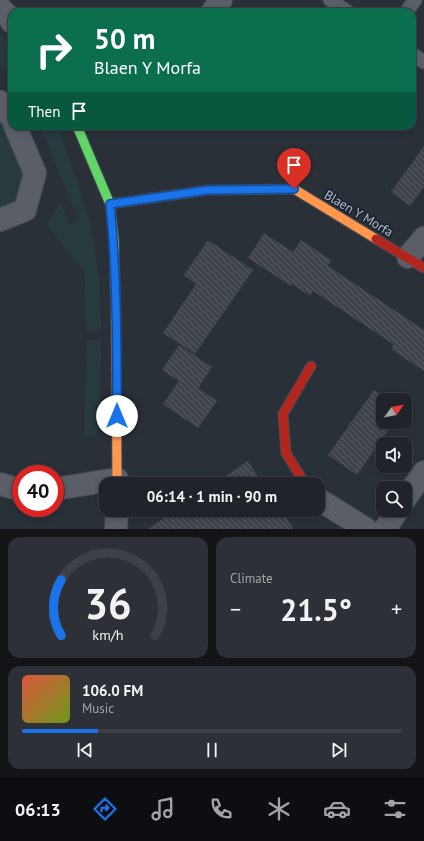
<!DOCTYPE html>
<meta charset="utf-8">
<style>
:root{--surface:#20242a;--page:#2d3036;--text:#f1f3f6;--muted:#a2a4a8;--line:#3d4147;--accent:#1a73e8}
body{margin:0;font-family:"PT Sans",sans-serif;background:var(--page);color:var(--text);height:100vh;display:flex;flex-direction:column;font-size:15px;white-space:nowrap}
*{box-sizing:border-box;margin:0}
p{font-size:13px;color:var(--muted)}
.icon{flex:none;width:22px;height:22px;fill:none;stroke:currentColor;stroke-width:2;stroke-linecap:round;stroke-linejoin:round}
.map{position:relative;height:529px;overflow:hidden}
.sheet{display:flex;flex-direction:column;gap:8px;padding:8px;background:#121417;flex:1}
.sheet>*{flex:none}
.guide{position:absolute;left:8px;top:8px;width:408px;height:122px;border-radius:12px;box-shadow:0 2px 6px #0003,0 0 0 1px var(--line);background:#0b6e4f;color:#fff;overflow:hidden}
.needle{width:26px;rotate:57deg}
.tools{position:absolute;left:376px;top:393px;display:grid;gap:8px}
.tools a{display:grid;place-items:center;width:36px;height:36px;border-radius:8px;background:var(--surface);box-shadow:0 2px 6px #0003,0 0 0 1px var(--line);font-size:20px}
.speed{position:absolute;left:12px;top:465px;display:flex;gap:8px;font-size:20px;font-weight:700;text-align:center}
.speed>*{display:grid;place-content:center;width:52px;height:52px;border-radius:50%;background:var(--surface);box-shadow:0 2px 6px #0003,0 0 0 1px var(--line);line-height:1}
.speed .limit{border:6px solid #d22;background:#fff;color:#111}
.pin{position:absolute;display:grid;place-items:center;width:34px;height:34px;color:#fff;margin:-41px -17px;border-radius:50% 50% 50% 0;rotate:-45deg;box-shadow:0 0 4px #0007}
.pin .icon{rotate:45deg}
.me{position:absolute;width:44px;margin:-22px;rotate:0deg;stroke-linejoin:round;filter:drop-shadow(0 0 3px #0008)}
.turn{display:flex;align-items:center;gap:14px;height:84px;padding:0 20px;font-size:18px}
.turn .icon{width:52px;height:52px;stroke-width:2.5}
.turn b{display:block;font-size:28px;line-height:34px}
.then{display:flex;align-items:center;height:38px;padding:0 20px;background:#0003;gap:8px;font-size:15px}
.big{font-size:30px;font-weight:700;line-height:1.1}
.sheet .tile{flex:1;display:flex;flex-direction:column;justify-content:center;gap:6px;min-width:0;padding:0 14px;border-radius:12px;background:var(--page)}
.sheet .dial{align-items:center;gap:0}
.dial svg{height:104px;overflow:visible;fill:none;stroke:var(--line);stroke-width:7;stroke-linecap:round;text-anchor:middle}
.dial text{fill:var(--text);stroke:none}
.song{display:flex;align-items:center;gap:12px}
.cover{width:48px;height:48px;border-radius:6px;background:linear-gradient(135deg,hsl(10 70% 55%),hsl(80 70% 35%))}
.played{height:4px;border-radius:2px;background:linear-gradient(90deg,var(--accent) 20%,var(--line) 20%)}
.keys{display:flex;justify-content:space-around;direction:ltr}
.heat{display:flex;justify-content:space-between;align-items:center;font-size:22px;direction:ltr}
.sheet .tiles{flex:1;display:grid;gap:8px;grid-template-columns:1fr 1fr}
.tile:last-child{grid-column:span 2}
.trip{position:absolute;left:99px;top:477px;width:226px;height:40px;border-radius:12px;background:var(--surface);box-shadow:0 2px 6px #0003,0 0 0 1px var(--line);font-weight:700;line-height:40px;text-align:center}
.tab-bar{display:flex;height:64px;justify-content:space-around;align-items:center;background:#0d0e11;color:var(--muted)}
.tab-bar .icon{width:28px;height:28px}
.tab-bar .on{color:var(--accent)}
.tab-bar b{font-size:18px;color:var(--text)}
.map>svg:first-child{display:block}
.grass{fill:#273a3e}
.building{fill:url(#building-back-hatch)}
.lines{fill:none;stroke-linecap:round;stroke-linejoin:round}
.lane-casing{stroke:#484c55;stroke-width:15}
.street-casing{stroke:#484c55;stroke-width:24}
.fast-casing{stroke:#484c55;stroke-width:11}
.slow-casing{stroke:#484c55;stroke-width:11}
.jam-casing{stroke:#484c55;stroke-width:11}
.lane{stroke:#5a5e66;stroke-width:13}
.street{stroke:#5a5e66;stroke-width:22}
.fast{stroke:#63d668;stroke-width:9}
.slow{stroke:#ff974d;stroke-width:9}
.jam{stroke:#b3261e;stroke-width:9}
.route-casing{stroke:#114b97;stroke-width:10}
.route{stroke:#1a73e8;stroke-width:7}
.labels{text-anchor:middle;stroke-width:4;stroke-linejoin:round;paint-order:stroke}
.street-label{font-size:13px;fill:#b4bcc9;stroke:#1d2633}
</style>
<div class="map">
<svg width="424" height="529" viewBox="0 0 424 529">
<defs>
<pattern id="building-back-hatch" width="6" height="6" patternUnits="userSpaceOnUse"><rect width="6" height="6" fill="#3f444c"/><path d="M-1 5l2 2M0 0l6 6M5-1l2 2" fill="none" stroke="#585d64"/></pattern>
</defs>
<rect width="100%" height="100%" fill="#2a3038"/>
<g class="grass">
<path d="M0,33L12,48V76L0,64Z"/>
<path d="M0,118L5,125L26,180L16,204L0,211Z"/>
<path d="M40,126H57L61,134L78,184L92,229L99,279L101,331H86L84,270L69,253L47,224L54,214L60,201L70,224L78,219Z"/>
<path d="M101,339L99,424L96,436L84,438L87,340Z"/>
</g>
<g class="building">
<path d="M424,146V187L410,206L391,192Z"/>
<path d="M264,233L293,252L301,240L331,260L328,266L424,330V371L392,350L393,344L313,291L310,296L292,284L291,286L248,258Z"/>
<path d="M208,240L253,270L195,354L163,333L196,284L184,275Z"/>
<path d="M179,345L212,367L198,388L217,401L198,428L163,404L179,381L162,370Z"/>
<path d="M374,390L388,400H383V422H394L357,475L328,455Z"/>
<path d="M248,461L263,484H214Z"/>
<path d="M176,510H281L294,529H148Z"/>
</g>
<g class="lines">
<defs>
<g id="lane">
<path d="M330,0L348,12"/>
<path d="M406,12L415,0"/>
<path d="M412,54L424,62"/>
</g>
<g id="street">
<path d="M0,8L9,17L12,22"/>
<path d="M212,12L221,0"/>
<path d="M0,102L12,118"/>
<path d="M0,220L25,210L35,173L15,126"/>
<path d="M408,257L424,238"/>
<path d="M0,484L21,490"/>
<path d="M55,489L117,479"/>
<path d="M318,499L366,529"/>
<path d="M405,499L424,472"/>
<path d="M116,529L117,510"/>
<path d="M385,529L398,510"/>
</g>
<path id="fast" d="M77,126L110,204L114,240L116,322"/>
<g id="slow">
<path d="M110,204L208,190L294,189L376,239"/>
<path d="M116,322L117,484"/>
</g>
<g id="jam">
<path d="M376,239L424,268"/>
<path d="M305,484L286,453L283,414L311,366"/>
</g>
</defs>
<use href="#lane" class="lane-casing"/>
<use href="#street" class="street-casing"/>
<use href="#fast" class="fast-casing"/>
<use href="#slow" class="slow-casing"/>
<use href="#jam" class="jam-casing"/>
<use href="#lane" class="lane"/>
<use href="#street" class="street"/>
<use href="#fast" class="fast"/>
<use href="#slow" class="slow"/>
<use href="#jam" class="jam"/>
</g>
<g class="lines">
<defs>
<path id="route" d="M117,416C117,346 117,275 110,204L208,190L294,189"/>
</defs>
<use href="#route" class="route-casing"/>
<use href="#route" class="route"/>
</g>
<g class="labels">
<g class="street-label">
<text transform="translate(359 213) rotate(31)" y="5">Blaen Y Morfa</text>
</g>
</g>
</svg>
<div class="tools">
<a><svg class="needle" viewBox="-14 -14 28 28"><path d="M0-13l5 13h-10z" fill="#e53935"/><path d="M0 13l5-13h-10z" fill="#a2a4a8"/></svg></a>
<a><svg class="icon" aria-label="sound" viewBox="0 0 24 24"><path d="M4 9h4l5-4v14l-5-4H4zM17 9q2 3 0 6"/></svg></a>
<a><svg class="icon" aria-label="search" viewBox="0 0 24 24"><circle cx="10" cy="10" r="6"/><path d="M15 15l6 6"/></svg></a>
</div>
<div class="speed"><div class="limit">40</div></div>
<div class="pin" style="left:294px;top:189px;background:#d93025"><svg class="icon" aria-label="arrive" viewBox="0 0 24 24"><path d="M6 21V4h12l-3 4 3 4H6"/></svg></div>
<svg class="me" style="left:117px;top:416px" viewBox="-20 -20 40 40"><circle r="19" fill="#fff"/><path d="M0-13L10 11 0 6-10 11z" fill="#1a73e8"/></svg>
<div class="trip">06:14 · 1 min · 90 m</div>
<div class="guide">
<div class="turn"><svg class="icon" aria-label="right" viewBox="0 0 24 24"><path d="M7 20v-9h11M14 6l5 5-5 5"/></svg><div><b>50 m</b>Blaen Y Morfa</div></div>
<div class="then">Then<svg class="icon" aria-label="arrive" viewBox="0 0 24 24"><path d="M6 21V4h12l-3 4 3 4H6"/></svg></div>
</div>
</div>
<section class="sheet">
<div class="tiles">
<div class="tile dial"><svg viewBox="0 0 100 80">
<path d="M14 69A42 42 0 1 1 86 69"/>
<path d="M14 69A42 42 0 0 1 14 26" stroke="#1a73e8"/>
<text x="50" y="56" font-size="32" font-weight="700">36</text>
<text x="50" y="72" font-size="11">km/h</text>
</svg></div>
<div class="tile"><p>Climate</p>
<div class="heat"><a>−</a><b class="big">21.5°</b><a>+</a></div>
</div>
<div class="tile">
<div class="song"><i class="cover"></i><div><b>106.0 FM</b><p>Music</p></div></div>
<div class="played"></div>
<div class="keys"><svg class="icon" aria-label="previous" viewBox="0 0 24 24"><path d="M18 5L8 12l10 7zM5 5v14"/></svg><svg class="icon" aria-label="pause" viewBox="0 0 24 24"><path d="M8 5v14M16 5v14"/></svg><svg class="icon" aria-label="next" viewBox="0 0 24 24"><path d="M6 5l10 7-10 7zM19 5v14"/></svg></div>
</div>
</div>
</section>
<nav class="tab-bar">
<b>06:13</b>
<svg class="icon on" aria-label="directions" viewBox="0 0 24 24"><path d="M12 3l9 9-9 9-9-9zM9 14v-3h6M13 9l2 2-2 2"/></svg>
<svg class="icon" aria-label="music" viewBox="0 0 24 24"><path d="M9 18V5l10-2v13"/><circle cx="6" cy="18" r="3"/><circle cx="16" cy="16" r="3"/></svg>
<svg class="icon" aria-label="phone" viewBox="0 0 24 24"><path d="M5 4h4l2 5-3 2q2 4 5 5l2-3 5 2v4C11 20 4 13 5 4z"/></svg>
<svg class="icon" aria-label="climate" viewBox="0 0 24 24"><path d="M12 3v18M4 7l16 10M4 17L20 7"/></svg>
<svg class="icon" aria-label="car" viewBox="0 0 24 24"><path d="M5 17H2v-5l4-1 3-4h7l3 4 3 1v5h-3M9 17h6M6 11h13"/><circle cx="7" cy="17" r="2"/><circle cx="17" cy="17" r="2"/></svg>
<svg class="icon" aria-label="filters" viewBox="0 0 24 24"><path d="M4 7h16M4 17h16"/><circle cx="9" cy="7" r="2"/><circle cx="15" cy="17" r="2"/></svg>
</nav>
